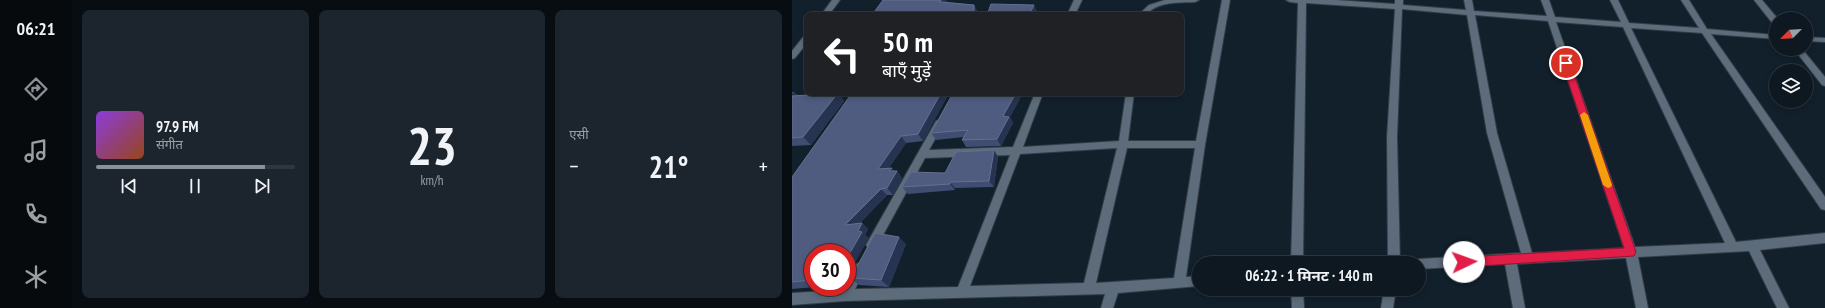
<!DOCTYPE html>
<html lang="hi">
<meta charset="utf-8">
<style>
:root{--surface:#0e1821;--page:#1c252e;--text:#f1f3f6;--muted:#9ba0a5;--line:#2e373f;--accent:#8c9099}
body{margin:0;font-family:"PT Sans Narrow","Noto Sans Devanagari",sans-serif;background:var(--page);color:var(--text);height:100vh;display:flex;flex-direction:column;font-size:15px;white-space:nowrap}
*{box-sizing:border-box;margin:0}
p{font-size:13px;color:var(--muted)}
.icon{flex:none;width:22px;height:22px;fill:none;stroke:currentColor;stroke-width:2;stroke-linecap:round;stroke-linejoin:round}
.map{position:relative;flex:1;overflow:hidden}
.drawer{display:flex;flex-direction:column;gap:10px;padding:10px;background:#080d12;width:720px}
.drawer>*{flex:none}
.hud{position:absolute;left:12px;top:12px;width:380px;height:84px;border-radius:8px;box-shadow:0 2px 6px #0003,0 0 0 1px var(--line);background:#202124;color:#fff;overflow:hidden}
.needle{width:26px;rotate:246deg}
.tools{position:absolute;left:977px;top:12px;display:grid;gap:8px}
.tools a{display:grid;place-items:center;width:44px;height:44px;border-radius:50%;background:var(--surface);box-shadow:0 2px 6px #0003,0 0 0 1px var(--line);font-size:20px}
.speed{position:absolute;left:12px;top:244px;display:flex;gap:8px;font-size:20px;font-weight:700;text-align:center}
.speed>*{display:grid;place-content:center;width:52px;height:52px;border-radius:50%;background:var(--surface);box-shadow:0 2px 6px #0003,0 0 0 1px var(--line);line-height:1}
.speed .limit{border:6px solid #d22;background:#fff;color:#111}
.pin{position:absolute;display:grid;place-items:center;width:34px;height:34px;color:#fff;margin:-17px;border:2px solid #fff;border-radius:50%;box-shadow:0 1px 4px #0007}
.me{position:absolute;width:44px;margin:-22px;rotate:87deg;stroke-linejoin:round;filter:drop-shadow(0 0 3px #0008)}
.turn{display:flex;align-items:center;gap:14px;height:84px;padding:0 12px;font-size:18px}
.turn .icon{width:52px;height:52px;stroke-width:2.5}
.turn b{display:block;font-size:28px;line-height:34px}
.big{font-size:30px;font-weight:700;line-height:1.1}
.drawer .card{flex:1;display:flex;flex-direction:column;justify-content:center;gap:6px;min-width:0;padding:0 14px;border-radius:8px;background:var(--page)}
.drawer .dial{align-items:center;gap:0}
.dial b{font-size:52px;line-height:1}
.song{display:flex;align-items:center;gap:12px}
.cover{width:48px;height:48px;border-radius:6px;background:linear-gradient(135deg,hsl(270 70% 55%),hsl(20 70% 35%))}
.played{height:4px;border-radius:2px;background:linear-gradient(90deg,var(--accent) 85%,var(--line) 85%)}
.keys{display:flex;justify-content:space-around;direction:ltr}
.heat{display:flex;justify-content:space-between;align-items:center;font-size:22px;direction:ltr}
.drawer .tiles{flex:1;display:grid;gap:10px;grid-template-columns:repeat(3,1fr)}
.trip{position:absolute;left:400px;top:256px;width:234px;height:40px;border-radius:20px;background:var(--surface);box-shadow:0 2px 6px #0003,0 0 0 1px var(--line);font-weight:700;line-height:40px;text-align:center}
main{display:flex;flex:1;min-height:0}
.menu{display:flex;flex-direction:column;width:72px;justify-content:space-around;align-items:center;background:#060a0d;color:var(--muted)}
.menu .icon{width:28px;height:28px}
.menu .on{color:var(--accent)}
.menu b{font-size:18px;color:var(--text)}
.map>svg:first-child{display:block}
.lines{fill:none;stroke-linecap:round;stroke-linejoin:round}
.minor-casing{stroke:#333b46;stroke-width:2}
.tertiary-casing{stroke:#333b46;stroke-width:2}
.minor{fill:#5c6c7b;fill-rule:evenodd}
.tertiary{fill:#5c6c7b;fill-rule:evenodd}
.wall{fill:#3f4d72}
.shaded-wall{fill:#263451}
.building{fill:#4f5c7f;stroke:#63708e}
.route{fill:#e11d48;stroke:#92132f}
.slow{fill:#f59e0b}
</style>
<main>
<nav class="menu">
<b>06:21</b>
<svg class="icon on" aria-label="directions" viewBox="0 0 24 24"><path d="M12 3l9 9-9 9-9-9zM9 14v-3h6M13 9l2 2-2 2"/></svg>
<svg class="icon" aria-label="music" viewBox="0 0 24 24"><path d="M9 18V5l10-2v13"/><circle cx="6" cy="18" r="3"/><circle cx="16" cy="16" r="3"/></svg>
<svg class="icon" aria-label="phone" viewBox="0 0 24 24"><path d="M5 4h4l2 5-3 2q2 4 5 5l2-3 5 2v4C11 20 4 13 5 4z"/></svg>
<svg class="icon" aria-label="climate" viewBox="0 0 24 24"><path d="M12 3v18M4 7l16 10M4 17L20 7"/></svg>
</nav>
<section class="drawer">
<div class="tiles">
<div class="card">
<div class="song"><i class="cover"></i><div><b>97.9 FM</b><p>संगीत</p></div></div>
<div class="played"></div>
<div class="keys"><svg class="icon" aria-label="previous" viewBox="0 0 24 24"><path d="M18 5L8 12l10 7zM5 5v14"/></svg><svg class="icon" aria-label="pause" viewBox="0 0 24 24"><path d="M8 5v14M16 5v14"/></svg><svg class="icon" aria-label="next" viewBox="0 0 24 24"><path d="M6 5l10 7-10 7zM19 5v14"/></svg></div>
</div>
<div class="card dial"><b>23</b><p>km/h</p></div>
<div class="card"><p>एसी</p>
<div class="heat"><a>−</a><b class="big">21°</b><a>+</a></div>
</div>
</div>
</section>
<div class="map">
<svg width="1033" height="308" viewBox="0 0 1033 308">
<rect width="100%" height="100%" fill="#12202c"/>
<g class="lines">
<defs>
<g id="minor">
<path d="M282,0H290L283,15H275Z"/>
<path d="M373,0H407L403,2C387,3 365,1 354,15H346L357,5Z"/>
<path d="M430,0H438L413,145L394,277L407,276V286L326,293L321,308H309L313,294L53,301L0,305V293L49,290L51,287H55V280L64,264L68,263L72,264L74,268L63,289L166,287L218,155L133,158L84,248L80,250L76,248L74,245L144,121L147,120L152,123L137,150L221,147L243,93H251L231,147L327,141L334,93H342L336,141H404ZM325,148L292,283L178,286L228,154ZM335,148H403L382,278L304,283Z"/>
<path d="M494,0H543L603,4V0H611V5L674,10L672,0H680L682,11L755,16L749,0H757L763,17L829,22L818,0H826L837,23L907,28L889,0H897L915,29L984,35V39L919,34L1033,197V210L1029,209L910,33L839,28L944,242L1033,233V243L968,250L997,308H985L957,251L846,257L856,308H844L834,258L725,264L733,308H721L713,264L627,269V263H622L623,260L627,259L729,253L695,133L675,15L610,9L605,137L608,263H596L595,137L603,9L514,3L511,263H499L506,3L498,2ZM683,15L756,21L832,248L740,253L705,133ZM764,22L831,27L933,243L843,247Z"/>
<path d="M962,0H970L986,19H984V24H981Z"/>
<path d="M1014,37L1033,38V42L1014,41Z"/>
<path d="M1002,49H1010L1033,77V86L1030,85Z"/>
<path d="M499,289H511L512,308H500Z"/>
<path d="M592,289H604L601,308H589Z"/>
</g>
<g id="tertiary">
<path d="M40,0H48L37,15H29Z"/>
<path d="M12,36H15V43L3,58L0,59V51Z"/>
</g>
</defs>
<use href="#minor" class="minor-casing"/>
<use href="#tertiary" class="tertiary-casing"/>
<use href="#minor" class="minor"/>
<use href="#tertiary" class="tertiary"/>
</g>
<g class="wall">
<path d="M155,2L182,5L185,11V15H80Z"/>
<path d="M0,92H2L6,96L46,93L52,101L19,145L0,146Z"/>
<path d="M157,93L131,141L114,143L96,169L100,168L102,171H105L110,178L101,195H95L68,223H70L76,229L73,235L77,238L21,253V287H24L0,289V177Z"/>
<path d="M231,93L218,117L221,123L209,146L174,147L170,140L172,137L144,140L139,133Z"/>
<path d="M202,150L206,157L202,187L163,188V190L116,194L110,187L153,173Z"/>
<path d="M114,244L97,287L67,285L59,278Z"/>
</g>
<g class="shaded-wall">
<path d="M149,0H154L155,2H148Z"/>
<path d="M182,5L185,11V15H183L182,12Z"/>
<path d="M242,5L245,11L243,15H237Z"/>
<path d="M2,92L9,100L0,99V94Z"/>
<path d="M46,93L52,101L19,145L11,137Z"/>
<path d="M149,93H157L131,141L126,134Z"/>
<path d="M224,93H231L218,117L221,123L209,146L205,139L211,116Z"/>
<path d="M109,136L114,143L91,176L86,169Z"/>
<path d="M202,150L206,157L202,187L197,181Z"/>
<path d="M100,168L103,173L105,171L110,178L101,195L95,188L97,171Z"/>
<path d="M158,182L163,188V190L158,184Z"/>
<path d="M89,189L95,195L60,231L53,225Z"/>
<path d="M70,223L76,229L73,235L77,238L55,277V258Z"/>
<path d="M107,237L114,244L97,287L89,280Z"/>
</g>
<g class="building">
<path d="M91,0H149L148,2L182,5V12L158,15H80Z"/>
<path d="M199,4L242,5L237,15H195Z"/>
<path d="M46,93L11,137L0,138V96Z"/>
<path d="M60,93H149L126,134L109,136L86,169L100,168L97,171H105L95,188L89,189L53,225L70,223L66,231L70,232L55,258V253H21V280L0,282V177Z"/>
<path d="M161,93H224L211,116L217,117L205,139L170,140L176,130L139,133Z"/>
<path d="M202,150L197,181L158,182V184L110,187L119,172L153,173L164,152Z"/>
<path d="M83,233L107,237L89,280L59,278Z"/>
</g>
<path class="route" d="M774,60L778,63L844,252L842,256L672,267L669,265L667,262L669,259L672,257L832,248L770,63Z"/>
<path class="slow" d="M792,112L796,115L820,185L819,187L816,188L811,185L788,115Z"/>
</svg>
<div class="tools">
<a><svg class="needle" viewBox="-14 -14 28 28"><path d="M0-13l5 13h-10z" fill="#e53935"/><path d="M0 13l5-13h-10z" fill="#9ba0a5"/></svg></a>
<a><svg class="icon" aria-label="layers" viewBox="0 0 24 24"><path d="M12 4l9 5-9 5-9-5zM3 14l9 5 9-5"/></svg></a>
</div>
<div class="speed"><div class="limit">30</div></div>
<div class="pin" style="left:774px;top:63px;background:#d93025"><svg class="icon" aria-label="arrive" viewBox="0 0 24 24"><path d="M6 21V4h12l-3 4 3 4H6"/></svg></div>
<svg class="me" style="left:672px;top:262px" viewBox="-20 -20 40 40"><circle r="19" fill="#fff"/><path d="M0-13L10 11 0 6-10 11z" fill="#e11d48"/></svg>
<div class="trip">06:22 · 1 मिनट · 140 m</div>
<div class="hud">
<div class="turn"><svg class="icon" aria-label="left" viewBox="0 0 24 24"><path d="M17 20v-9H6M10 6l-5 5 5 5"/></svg><div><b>50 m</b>बाएँ मुड़ें</div></div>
</div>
</div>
</main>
